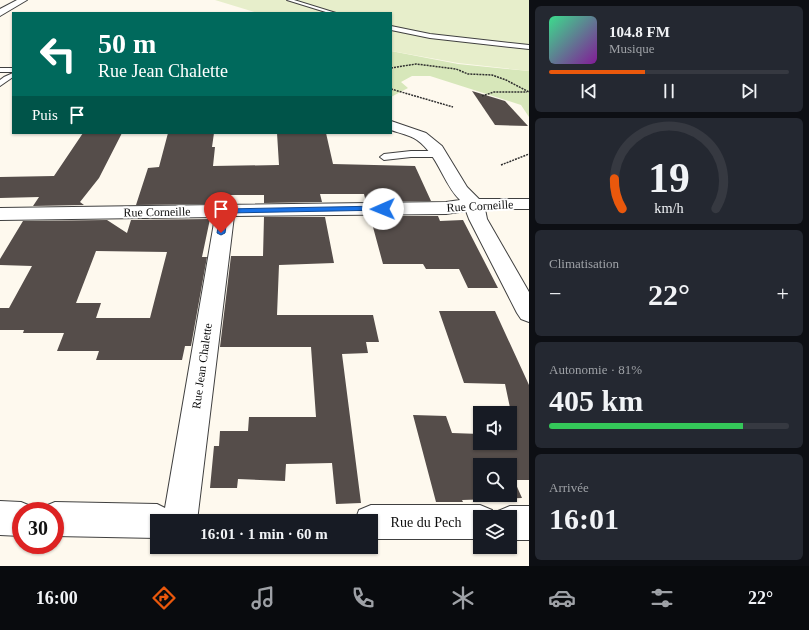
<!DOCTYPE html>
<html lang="fr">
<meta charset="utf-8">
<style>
:root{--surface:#171b24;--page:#242831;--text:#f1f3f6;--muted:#9ea1a6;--line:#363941;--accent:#ea580c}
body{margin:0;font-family:"Times New Roman",serif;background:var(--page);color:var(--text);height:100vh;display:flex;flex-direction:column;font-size:15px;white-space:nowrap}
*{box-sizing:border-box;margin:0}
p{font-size:13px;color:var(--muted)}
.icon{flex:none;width:22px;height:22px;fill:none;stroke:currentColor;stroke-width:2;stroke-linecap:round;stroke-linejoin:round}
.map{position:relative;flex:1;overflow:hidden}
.panel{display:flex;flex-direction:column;gap:6px;padding:6px;background:#0d0f14;width:280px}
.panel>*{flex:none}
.banner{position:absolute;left:12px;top:12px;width:380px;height:122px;border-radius:0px;box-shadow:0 1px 3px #0004;background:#00695c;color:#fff;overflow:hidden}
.tools{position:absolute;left:473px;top:406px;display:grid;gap:8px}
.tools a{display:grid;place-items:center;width:44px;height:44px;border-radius:0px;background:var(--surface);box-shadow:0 1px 3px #0004;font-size:20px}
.speed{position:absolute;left:12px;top:502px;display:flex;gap:8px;font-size:20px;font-weight:700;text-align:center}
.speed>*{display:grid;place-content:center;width:52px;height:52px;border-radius:50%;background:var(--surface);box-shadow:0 1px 3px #0004;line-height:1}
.speed .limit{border:6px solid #d22;background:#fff;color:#111}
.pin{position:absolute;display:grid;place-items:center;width:34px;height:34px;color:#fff;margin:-41px -17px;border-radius:50% 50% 50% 0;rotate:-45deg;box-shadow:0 0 4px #0007}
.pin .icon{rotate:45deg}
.me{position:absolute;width:44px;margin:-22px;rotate:269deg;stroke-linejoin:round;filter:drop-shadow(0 0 3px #0008)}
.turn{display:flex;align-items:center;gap:14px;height:84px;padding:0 20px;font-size:18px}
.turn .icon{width:52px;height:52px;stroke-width:2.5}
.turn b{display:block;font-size:28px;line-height:34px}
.then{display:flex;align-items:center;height:38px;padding:0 20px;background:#0003;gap:8px;font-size:15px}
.big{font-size:30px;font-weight:700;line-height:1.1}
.panel .tile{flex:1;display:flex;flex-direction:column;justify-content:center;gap:6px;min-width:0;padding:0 14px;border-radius:6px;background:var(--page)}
.panel .dial{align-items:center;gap:0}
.dial svg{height:104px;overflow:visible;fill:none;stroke:var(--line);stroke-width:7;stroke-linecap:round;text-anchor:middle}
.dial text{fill:var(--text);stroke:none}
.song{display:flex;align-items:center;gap:12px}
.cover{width:48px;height:48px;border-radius:6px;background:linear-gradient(135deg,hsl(150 70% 55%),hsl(290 70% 35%))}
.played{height:4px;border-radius:2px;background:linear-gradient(90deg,var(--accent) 40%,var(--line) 40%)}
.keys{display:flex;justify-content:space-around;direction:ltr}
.heat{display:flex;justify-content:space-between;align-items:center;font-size:22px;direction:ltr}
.charge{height:6px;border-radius:3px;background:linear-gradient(90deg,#34c759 81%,var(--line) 0)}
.trip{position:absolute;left:150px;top:514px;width:228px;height:40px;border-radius:0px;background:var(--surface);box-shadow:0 1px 3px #0004;font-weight:700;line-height:40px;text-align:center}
.menu{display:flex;height:64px;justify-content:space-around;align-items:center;background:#090b0e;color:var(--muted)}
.menu .icon{width:28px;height:28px}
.menu .on{color:var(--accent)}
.menu b{font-size:18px;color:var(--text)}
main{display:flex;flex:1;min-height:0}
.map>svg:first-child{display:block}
.green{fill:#d7e7ba}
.pitch{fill:#e7eecb}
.building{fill:#554d4a;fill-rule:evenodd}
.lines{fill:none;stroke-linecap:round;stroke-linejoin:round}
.service-casing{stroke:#404040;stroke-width:2}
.minor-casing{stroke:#404040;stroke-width:2}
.path{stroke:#2f2f2f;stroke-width:1.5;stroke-dasharray:2 1;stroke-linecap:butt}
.service{fill:#fff;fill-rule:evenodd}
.minor{fill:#fff;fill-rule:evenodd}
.route{fill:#1a73e8;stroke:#114b97}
.labels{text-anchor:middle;stroke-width:4;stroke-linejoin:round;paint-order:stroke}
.street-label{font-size:12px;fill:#0d0d0d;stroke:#fff}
.near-street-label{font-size:14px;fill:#0d0d0d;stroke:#fff}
</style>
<main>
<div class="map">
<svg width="529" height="566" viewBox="0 0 529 566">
<rect width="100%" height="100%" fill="#fef9ee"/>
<path class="green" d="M391,51L458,64L529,71V117L521,105L430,76H412L401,82L408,88L391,97Z"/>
<path class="pitch" d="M215,0H529V71L458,63L391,51V13H258Z"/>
<g class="building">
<path d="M472,91L505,101L528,126L495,125Z"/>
<path d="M83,133H122L99,178L80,202L84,205L33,206L39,197L0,198V177L54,176Z"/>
<path d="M168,133H214L212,147H215L213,166L279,165L277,133H326L333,164L415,166L431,201L366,202L364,194H320L322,202L264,203V195H215L213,204L136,205L148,168L159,167Z"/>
<path d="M370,216H438L440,221L463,220L498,288H468L459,269H426L423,264H383Z"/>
<path d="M264,217H325L334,263L279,265L277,315H373L379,342H366L368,353L342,354L361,503L336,504L332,463L286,464L285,481L238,479L237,488H210L214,446H219L220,431H248L249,417H316L311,347H220L231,256H263Z"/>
<path d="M210,219L202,257H207L191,346H185L182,360H96L99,351H57L64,333H23L24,330H0V308H9L32,266L0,265V259L23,221L107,220L127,233L131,220ZM96,251L167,252L150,318H96L101,303H76Z"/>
<path d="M439,311H495L529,385V480H514L522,498L462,500L463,502H436L413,415L446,416L452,433L480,434V443H510V436H516L505,384L464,383ZM480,465H510V495H480Z"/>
</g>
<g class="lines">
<defs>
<g id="service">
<path d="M287,0H294L336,13H329Z"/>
<path d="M391,26L430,34L529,45V49L430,38L391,30Z"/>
<rect x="0" y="68" width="13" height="4"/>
<path d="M13,73V77L0,86V80L4,77Z"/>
<path d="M411,151H440L444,154L440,157H411L384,160L380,157L384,154Z"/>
</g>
<g id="minor">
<path d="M17,0H27L0,16V9Z"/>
<path d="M391,121L426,133L442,146L467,187L479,199H529V209H485L487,219L529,292V322L521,319L517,313L469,219L466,211L446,214L234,216L197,521H157V538L55,536V511H42L43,507L55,502L157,504L165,508L215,217L0,220V208L446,202L460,200C442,182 439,156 417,140C410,135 399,133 391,130Z"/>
<path d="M0,501L21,502L33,507L34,511H21V536L0,535Z"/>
<path d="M371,505H480L492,510L495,517H480V539H371V521H355L359,510Z"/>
<path d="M510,506H529V540H510V517H496L498,511Z"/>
</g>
</defs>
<use href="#service" class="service-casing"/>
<use href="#minor" class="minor-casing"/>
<g class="path">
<path d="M391,68L416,64L456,69L468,74L492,75L506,80L529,92"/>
<path d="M391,89L453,107"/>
<path d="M482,96L494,92H527"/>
<path d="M501,165L529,154"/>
</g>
<use href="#service" class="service"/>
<use href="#minor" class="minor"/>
</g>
<path class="route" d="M383,206L387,209L386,210L228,213L225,233L221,235L217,233L221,211L224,209Z"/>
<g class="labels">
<g class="street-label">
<text transform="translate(480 206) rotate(-3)" y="4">Rue Corneille</text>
<text transform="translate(157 212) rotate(-1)" y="4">Rue Corneille</text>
<text transform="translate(202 366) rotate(-82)" y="4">Rue Jean Chalette</text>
</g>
<g class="near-street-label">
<text x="426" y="527">Rue du Pech</text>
</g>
</g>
</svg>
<div class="tools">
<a><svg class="icon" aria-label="sound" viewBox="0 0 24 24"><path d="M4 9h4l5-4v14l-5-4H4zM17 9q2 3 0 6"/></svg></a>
<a><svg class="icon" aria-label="search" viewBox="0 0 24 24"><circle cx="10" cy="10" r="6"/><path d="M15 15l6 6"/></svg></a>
<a><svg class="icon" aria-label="layers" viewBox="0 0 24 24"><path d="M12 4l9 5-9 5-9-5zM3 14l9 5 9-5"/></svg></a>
</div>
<div class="speed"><div class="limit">30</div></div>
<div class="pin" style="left:221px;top:233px;background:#d93025"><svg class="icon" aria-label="arrive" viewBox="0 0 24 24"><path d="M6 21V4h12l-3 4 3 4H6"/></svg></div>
<svg class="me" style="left:383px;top:209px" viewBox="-20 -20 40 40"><circle r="19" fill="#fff"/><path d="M0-13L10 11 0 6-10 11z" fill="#1a73e8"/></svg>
<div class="trip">16:01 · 1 min · 60 m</div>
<div class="banner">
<div class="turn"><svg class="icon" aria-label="left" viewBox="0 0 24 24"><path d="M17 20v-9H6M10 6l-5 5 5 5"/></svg><div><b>50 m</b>Rue Jean Chalette</div></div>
<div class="then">Puis<svg class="icon" aria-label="arrive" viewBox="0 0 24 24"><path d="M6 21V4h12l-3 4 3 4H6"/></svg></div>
</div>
</div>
<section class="panel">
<div class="tile">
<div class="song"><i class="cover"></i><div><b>104.8 FM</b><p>Musique</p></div></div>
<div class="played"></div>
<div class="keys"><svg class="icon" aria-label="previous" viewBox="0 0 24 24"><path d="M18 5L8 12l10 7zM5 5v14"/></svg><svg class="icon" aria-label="pause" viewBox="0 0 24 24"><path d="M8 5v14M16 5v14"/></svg><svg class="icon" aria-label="next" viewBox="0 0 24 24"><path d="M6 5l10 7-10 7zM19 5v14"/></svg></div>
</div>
<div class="tile dial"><svg viewBox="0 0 100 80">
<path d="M14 69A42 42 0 1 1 86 69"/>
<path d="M14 69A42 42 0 0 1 8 46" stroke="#ea580c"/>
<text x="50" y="56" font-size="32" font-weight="700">19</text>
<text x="50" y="72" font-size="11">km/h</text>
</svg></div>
<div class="tile"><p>Climatisation</p>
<div class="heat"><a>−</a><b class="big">22°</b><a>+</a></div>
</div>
<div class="tile"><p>Autonomie · 81%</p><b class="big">405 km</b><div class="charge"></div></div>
<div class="tile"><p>Arrivée</p><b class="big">16:01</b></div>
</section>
</main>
<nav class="menu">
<b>16:00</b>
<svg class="icon on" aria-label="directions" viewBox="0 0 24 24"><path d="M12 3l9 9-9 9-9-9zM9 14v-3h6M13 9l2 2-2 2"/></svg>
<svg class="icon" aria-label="music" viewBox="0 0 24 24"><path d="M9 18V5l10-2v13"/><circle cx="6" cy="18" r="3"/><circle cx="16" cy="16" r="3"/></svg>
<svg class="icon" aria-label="phone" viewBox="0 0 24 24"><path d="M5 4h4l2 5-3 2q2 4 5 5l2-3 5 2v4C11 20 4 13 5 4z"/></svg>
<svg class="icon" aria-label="climate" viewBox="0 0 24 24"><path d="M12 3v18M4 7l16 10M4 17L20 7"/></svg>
<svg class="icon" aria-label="car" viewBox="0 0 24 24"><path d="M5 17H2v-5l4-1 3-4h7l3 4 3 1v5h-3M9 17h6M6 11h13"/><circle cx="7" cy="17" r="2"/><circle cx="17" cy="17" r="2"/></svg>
<svg class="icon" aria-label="filters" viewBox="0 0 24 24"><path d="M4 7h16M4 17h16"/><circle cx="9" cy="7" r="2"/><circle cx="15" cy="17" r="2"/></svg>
<b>22°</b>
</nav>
